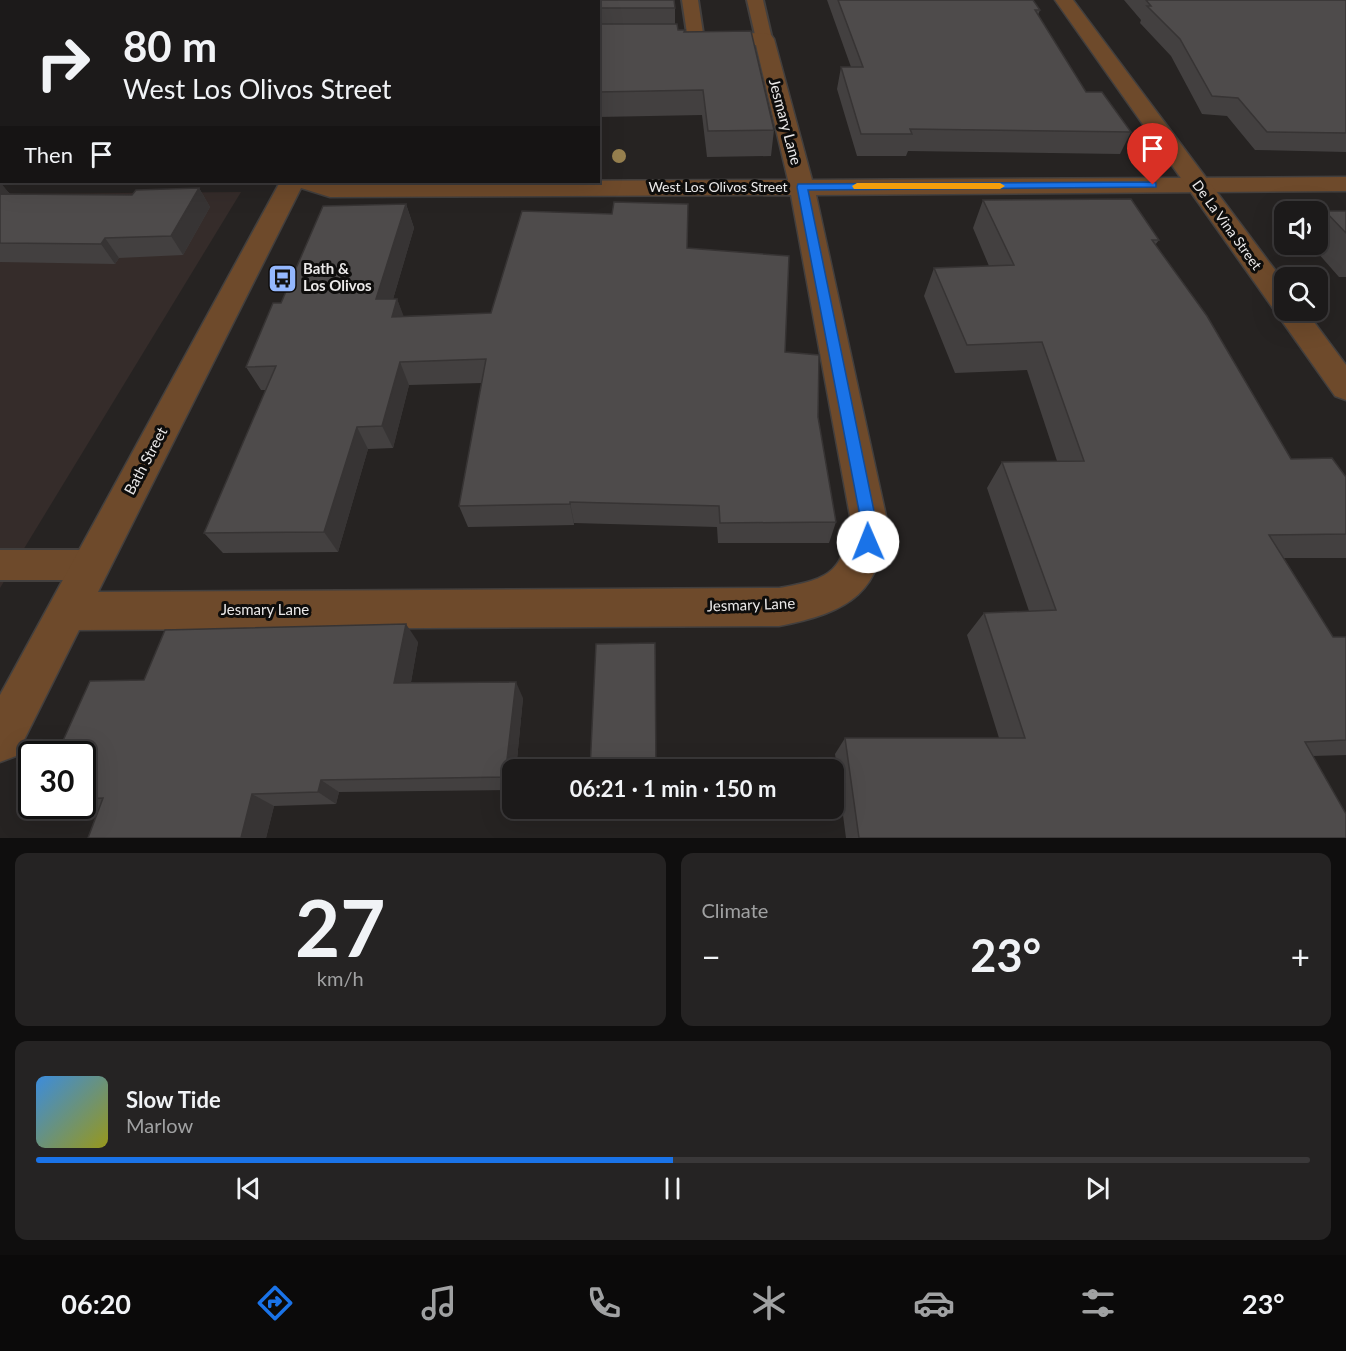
<!DOCTYPE html>
<meta charset="utf-8">
<style>
:root{--surface:#1c1a1a;--page:#252323;--text:#f1f3f6;--muted:#a0a1a2;--line:#3a3839;--accent:#1a73e8}
body{margin:0;font-family:Lato,sans-serif;background:var(--page);color:var(--text);height:100vh;display:flex;flex-direction:column;font-size:22px;white-space:nowrap}
*{box-sizing:border-box;margin:0}
p{font-size:20px;color:var(--muted)}
.icon{flex:none;width:33px;height:33px;fill:none;stroke:currentColor;stroke-width:2;stroke-linecap:round;stroke-linejoin:round}
.map{position:relative;height:838px;overflow:hidden}
.sheet{display:flex;flex-direction:column;gap:15px;padding:15px;background:#0f0e0e;flex:1}
.sheet>*{flex:none}
.hud{position:absolute;left:0px;top:0px;width:600px;height:183px;box-shadow:0 6px 24px #0002,0 0 0 2px var(--line);background:#1c1a1a;color:var(--text);overflow:hidden}
.tools{position:absolute;left:1274px;top:201px;display:grid;gap:12px}
.tools a{display:grid;place-items:center;width:54px;height:54px;border-radius:12px;background:var(--surface);box-shadow:0 6px 24px #0002,0 0 0 2px var(--line);font-size:30px}
.speed{position:absolute;left:18px;top:741px;display:flex;gap:12px;font-size:30px;font-weight:700;text-align:center}
.speed>*{display:grid;place-content:center;width:78px;height:78px;border-radius:50%;background:var(--surface);box-shadow:0 6px 24px #0002,0 0 0 2px var(--line);line-height:1}
.speed .limit{border:3px solid #111;border-radius:9px;background:#fff;color:#111}
.pin{position:absolute;display:grid;place-items:center;width:51px;height:51px;color:#fff;margin:-62px -26px;border-radius:50% 50% 50% 0;rotate:-45deg;box-shadow:0 0 6px #0007}
.pin .icon{rotate:45deg}
.me{position:absolute;width:66px;margin:-33px;rotate:359deg;stroke-linejoin:round;filter:drop-shadow(0 0 4px #0008)}
.turn{display:flex;align-items:center;gap:21px;height:126px;padding:0 24px;font-size:27px}
.turn .icon{width:78px;height:78px;stroke-width:2.5}
.turn b{display:block;font-size:42px;line-height:51px}
.then{display:flex;align-items:center;height:57px;padding:0 24px;background:#0003;gap:12px;font-size:22px}
.big{font-size:45px;font-weight:700;line-height:1.1}
.sheet .card{flex:1;display:flex;flex-direction:column;justify-content:center;gap:9px;min-width:0;padding:0 21px;border-radius:12px;background:var(--page)}
.sheet .dial{align-items:center;gap:0}
.dial b{font-size:78px;line-height:1}
.song{display:flex;align-items:center;gap:18px}
.cover{width:72px;height:72px;border-radius:9px;background:linear-gradient(135deg,hsl(210 70% 55%),hsl(60 70% 35%))}
.played{height:6px;border-radius:3px;background:linear-gradient(90deg,var(--accent) 50%,var(--line) 50%)}
.keys{display:flex;justify-content:space-around;direction:ltr}
.heat{display:flex;justify-content:space-between;align-items:center;font-size:33px;direction:ltr}
.sheet .tiles{flex:1;display:grid;gap:15px;grid-template-columns:1fr 1fr}
.card:last-child{grid-column:span 2}
.trip{position:absolute;left:502px;top:759px;width:342px;height:60px;border-radius:12px;background:var(--surface);box-shadow:0 6px 24px #0002,0 0 0 2px var(--line);font-weight:700;line-height:60px;text-align:center}
.tabs{display:flex;height:96px;justify-content:space-around;align-items:center;background:#0b0a0a;color:var(--muted)}
.tabs .icon{width:42px;height:42px}
.tabs .active{color:var(--accent)}
.tabs b{font-size:27px;color:var(--text)}
.map>svg:first-child{display:block}
.built{fill:#352c2a}
.lines{fill:none;stroke-linecap:round;stroke-linejoin:round}
.service-casing{stroke:#423f3e;stroke-width:4}
.minor-casing{stroke:#423f3e;stroke-width:3}
.tertiary-casing{stroke:#423f3e;stroke-width:3}
.service{fill:#6e4a2b;fill-rule:evenodd}
.minor{fill:#6e4a2b;fill-rule:evenodd}
.tertiary{fill:#6e4a2b;fill-rule:evenodd}
.tree{fill:#97804f}
.wall{fill:#434040}
.shaded-wall{fill:#373434}
.building{fill:#4e4b4b;stroke:#373434;stroke-width:1.5}
.route{fill:#1a73e8;stroke:#114b97;stroke-width:1.5}
.slow{fill:#f59e0b}
.labels{text-anchor:middle;stroke-width:6;stroke-linejoin:round;paint-order:stroke}
.far-street-label{font-size:14px;fill:#ebe9e9;stroke:#0e0d0c}
.street-label{font-size:15px;fill:#ebe9e9;stroke:#0e0d0c}
.poi-label{font-size:15px;font-weight:bold;fill:#ebe9e9;stroke:#0e0d0c;text-anchor:start}
</style>
<div class="map">
<svg width="1346" height="838" viewBox="0 0 1346 838">
<rect width="100%" height="100%" fill="#262322"/>
<g class="built">
<path d="M0,0H351L2,2L0,138Z"/>
<path d="M241,192L0,588V194Z"/>
</g>
<g class="lines">
<defs>
<g id="service">
<path d="M39,0H55L38,2Z"/>
<path d="M176,0H192L175,2Z"/>
<path d="M682,0H698L704,40L702,44L696,45L688,40Z"/>
<path d="M747,0H763L772,39L770,43H758L756,39Z"/>
<path d="M0,35H2L0,46Z"/>
<rect x="0" y="104" width="2" height="12"/>
<path d="M0,550H92L104,554L109,565L104,576L92,580H0Z"/>
</g>
<g id="minor">
<path d="M378,0H396L377,2Z"/>
<path d="M764,33L771,35L774,39L812,180L1346,177V191L816,195L886,516C883,593 850,612 779,626L79,630L16,756L0,762V695L280,182L788,180L756,45L709,46L702,44L699,40L702,36L709,34ZM301,188L330,197L791,195L850,516C845,571 832,579 779,588L98,592Z"/>
<rect x="0" y="159" width="2" height="14"/>
</g>
<path id="tertiary" d="M1055,0H1073L1284,282V310H1305L1346,365V400L1335,396Z"/>
</defs>
<use href="#service" class="service-casing"/>
<use href="#minor" class="minor-casing"/>
<use href="#tertiary" class="tertiary-casing"/>
<use href="#service" class="service"/>
<use href="#minor" class="minor"/>
<use href="#tertiary" class="tertiary"/>
</g>
<circle class="tree" cx="619" cy="156" r="7"/>
<g class="wall">
<path d="M430,0H674L675,8V24H677L678,30H685V32L751,31L774,130L771,156L707,157L702,115L598,117V2H429Z"/>
<path d="M827,0H1033L1040,10L1038,15L1086,92L1131,132L1120,154L908,151L906,156H857L837,89L841,67H851Z"/>
<path d="M1124,0H1346V152L1255,150L1227,116L1202,114L1171,56L1140,23L1141,20Z"/>
<path d="M0,183L10,194L132,195L199,188L210,207L183,255L119,258L115,264L0,262Z"/>
<path d="M983,200L1159,240L1155,245L1291,459L1346,477V558H1284L1333,637H1346V755L1313,756L1346,838H846L835,754L845,738H999L967,635L984,613L1029,611L987,488L1002,462L1057,461L1027,370L955,373L924,296L934,268L989,266L973,228Z"/>
<path d="M406,204L414,228L393,299H397L403,316L491,313L687,248L785,352L818,417L836,522L829,543H718L717,527L574,523V525L468,527L459,506L482,383L409,385L393,448L368,449L338,552L223,553L204,533L266,390H261L246,367L281,303Z"/>
<path d="M1325,211H1346V277H1339L1310,244H1317V222Z"/>
<path d="M418,642L411,682L523,698L516,770H513V790L339,792L336,804L274,806L266,838H88L98,811L69,812L50,806H82V754Z"/>
</g>
<g class="shaded-wall">
<path d="M331,0H348L347,2H330Z"/>
<path d="M1,183L16,202L0,206V184Z"/>
<path d="M199,188L210,207L183,255L171,236Z"/>
<path d="M406,204L414,228L386,323L376,299Z"/>
<path d="M105,238L119,258L115,264L101,244Z"/>
<path d="M397,299L406,322L392,317Z"/>
<path d="M400,362L409,385L393,448L382,426Z"/>
<path d="M357,427L368,449L338,552L324,532Z"/>
<path d="M570,502L574,523V525L570,504Z"/>
<path d="M406,624L418,642L408,699L394,683Z"/>
<path d="M655,643L656,658V770Z"/>
<path d="M516,682L523,698L516,770H513V789L505,777Z"/>
<path d="M321,780L339,792L336,804L318,792Z"/>
<path d="M252,794L274,806L266,838H241Z"/>
</g>
<g class="building">
<path d="M242,0H331L330,2H241Z"/>
<path d="M430,0H674L675,8H598V2H429Z"/>
<path d="M838,0H1033L1040,10H1035L1086,92H1102L1131,132L910,129L912,134H861L841,67H863Z"/>
<path d="M1146,0H1346V133L1267,132L1238,98L1212,96L1180,39L1147,6H1151Z"/>
<path d="M598,24H677L678,30H685L684,32L751,31L774,130L708,131L703,90L598,92Z"/>
<path d="M199,188L171,236L105,238L101,244L0,243V194L132,195L136,190Z"/>
<path d="M1131,199L1159,240H1152L1207,316L1291,459L1332,458L1346,477V534L1269,535L1333,637H1346V740L1305,742L1346,814V838H859L845,738H1025L984,613L1056,610L1002,462L1084,461L1042,342L967,345L934,268L1014,265L983,200Z"/>
<path d="M614,202L688,204L687,248L789,256L785,352L819,355L818,417L836,522L720,523L719,506L570,502V504L459,506L486,359L400,362L382,426L357,427L324,532L204,533L276,366L246,367L273,303H281L323,206L406,204L376,299H397L392,317L491,313L522,211L612,214Z"/>
<path d="M1325,211H1346V233Z"/>
<path d="M406,624L394,683L516,682L505,777L321,780L318,792L252,794L241,838H88L103,798L82,799V754H57L90,681L144,680L165,630Z"/>
<path d="M655,643L656,770H590L596,644Z"/>
</g>
<path class="route" d="M1153,182L1156,183V187L808,190L875,516V542L873,547L868,549L862,547L860,542V516L797,187L798,184Z"/>
<path class="slow" d="M857,183H1000L1005,186L1000,189H854L852,186Z"/>
<defs>
<symbol id="bus-square" viewBox="-11 -11 22 22"><rect x="-9" y="-9" width="18" height="18" rx="4" fill="#94b7fd" stroke="#0e0d0c"/><path d="M-5-6H5V4H4V6H2V4H-2V6H-4V4H-5ZM-3.5-4V0h7V-4ZM-3.5 1.2v1.5H-2V1.2ZM2 1.2v1.5H3.5V1.2Z" fill="#111"/></symbol>
</defs>
<g fill-rule="evenodd">
<use href="#bus-square" x="266" y="262" width="33" height="33"/>
</g>
<g class="labels">
<g class="far-street-label">
<text x="718" y="192">West Los Olivos Street</text>
<text transform="translate(1227 225) rotate(54)" y="5">De La Vina Street</text>
</g>
<g class="street-label">
<text transform="translate(785 122) rotate(75)" y="5">Jesmary Lane</text>
<text transform="translate(146 461) rotate(-62)" y="5">Bath Street</text>
<text transform="translate(751 605) rotate(-2)" y="5">Jesmary Lane</text>
<text x="265" y="615">Jesmary Lane</text>
</g>
<g class="poi-label">
<text x="303" y="274">Bath &amp;<tspan x="303" dy="17">Los Olivos</tspan></text>
</g>
</g>
</svg>
<div class="tools">
<a><svg class="icon" aria-label="sound" viewBox="0 0 24 24"><path d="M4 9h4l5-4v14l-5-4H4zM17 9q2 3 0 6"/></svg></a>
<a><svg class="icon" aria-label="search" viewBox="0 0 24 24"><circle cx="10" cy="10" r="6"/><path d="M15 15l6 6"/></svg></a>
</div>
<div class="speed"><div class="limit">30</div></div>
<div class="pin" style="left:1153px;top:185px;background:#d93025"><svg class="icon" aria-label="arrive" viewBox="0 0 24 24"><path d="M6 21V4h12l-3 4 3 4H6"/></svg></div>
<svg class="me" style="left:868px;top:542px" viewBox="-20 -20 40 40"><circle r="19" fill="#fff"/><path d="M0-13L10 11 0 6-10 11z" fill="#1a73e8"/></svg>
<div class="trip">06:21 · 1 min · 150 m</div>
<div class="hud">
<div class="turn"><svg class="icon" aria-label="right" viewBox="0 0 24 24"><path d="M7 20v-9h11M14 6l5 5-5 5"/></svg><div><b>80 m</b>West Los Olivos Street</div></div>
<div class="then">Then<svg class="icon" aria-label="arrive" viewBox="0 0 24 24"><path d="M6 21V4h12l-3 4 3 4H6"/></svg></div>
</div>
</div>
<section class="sheet">
<div class="tiles">
<div class="card dial"><b>27</b><p>km/h</p></div>
<div class="card"><p>Climate</p>
<div class="heat"><a>−</a><b class="big">23°</b><a>+</a></div>
</div>
<div class="card">
<div class="song"><i class="cover"></i><div><b>Slow Tide</b><p>Marlow</p></div></div>
<div class="played"></div>
<div class="keys"><svg class="icon" aria-label="previous" viewBox="0 0 24 24"><path d="M18 5L8 12l10 7zM5 5v14"/></svg><svg class="icon" aria-label="pause" viewBox="0 0 24 24"><path d="M8 5v14M16 5v14"/></svg><svg class="icon" aria-label="next" viewBox="0 0 24 24"><path d="M6 5l10 7-10 7zM19 5v14"/></svg></div>
</div>
</div>
</section>
<nav class="tabs">
<b>06:20</b>
<svg class="icon active" aria-label="directions" viewBox="0 0 24 24"><path d="M12 3l9 9-9 9-9-9zM9 14v-3h6M13 9l2 2-2 2"/></svg>
<svg class="icon" aria-label="music" viewBox="0 0 24 24"><path d="M9 18V5l10-2v13"/><circle cx="6" cy="18" r="3"/><circle cx="16" cy="16" r="3"/></svg>
<svg class="icon" aria-label="phone" viewBox="0 0 24 24"><path d="M5 4h4l2 5-3 2q2 4 5 5l2-3 5 2v4C11 20 4 13 5 4z"/></svg>
<svg class="icon" aria-label="climate" viewBox="0 0 24 24"><path d="M12 3v18M4 7l16 10M4 17L20 7"/></svg>
<svg class="icon" aria-label="car" viewBox="0 0 24 24"><path d="M5 17H2v-5l4-1 3-4h7l3 4 3 1v5h-3M9 17h6M6 11h13"/><circle cx="7" cy="17" r="2"/><circle cx="17" cy="17" r="2"/></svg>
<svg class="icon" aria-label="filters" viewBox="0 0 24 24"><path d="M4 7h16M4 17h16"/><circle cx="9" cy="7" r="2"/><circle cx="15" cy="17" r="2"/></svg>
<b>23°</b>
</nav>
